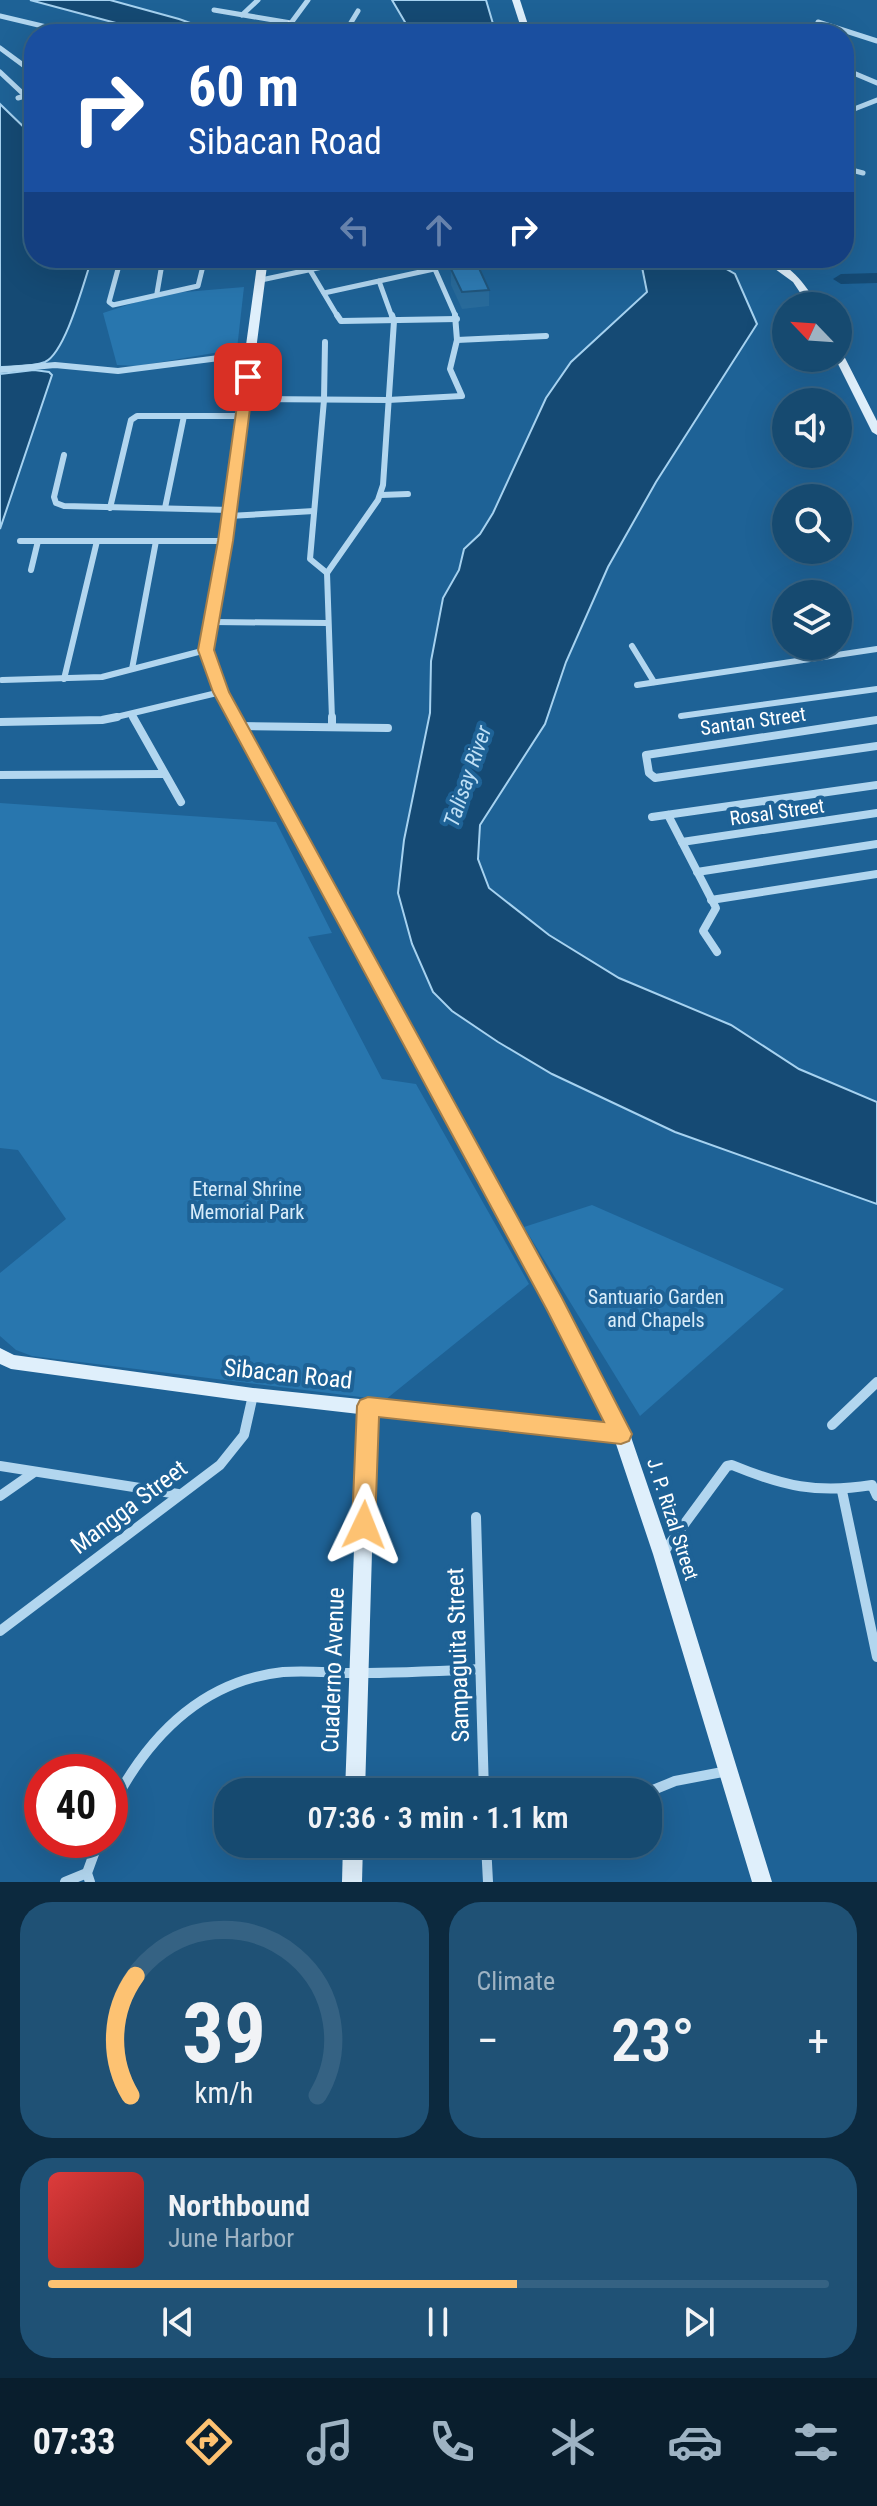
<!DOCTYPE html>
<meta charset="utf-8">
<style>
:root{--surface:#164a70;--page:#1f5175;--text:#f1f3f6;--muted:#9eb3c3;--line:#356283;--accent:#fdc272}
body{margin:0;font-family:"Roboto Condensed",sans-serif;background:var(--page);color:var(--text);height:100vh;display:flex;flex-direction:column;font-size:30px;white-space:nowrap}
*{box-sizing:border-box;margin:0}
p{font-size:26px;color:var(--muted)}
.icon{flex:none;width:44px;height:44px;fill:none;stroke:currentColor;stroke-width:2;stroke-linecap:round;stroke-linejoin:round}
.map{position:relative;height:1882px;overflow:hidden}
.drawer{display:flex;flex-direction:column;gap:20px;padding:20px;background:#0c293e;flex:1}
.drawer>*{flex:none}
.banner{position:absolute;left:24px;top:24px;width:830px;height:244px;border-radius:32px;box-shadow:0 8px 32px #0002,0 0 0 2px var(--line);background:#1a4fa0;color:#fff;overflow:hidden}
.needle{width:52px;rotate:295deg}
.controls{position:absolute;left:772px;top:292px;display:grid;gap:16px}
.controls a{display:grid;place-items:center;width:80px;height:80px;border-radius:50%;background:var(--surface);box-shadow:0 8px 32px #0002,0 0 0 2px var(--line);font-size:40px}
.speed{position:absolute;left:24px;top:1754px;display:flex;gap:16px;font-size:40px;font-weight:700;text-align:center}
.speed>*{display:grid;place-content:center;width:104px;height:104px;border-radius:50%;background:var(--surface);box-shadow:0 8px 32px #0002,0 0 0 2px var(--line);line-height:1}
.speed .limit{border:12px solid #d22;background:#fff;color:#111}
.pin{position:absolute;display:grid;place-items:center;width:68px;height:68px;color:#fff;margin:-34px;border-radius:16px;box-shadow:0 4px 12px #0006}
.me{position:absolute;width:88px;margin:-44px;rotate:2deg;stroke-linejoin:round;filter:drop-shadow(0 0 6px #0008)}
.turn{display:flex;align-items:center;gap:28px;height:168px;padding:0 32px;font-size:36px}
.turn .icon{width:104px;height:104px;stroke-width:2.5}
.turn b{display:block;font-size:56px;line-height:68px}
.lanes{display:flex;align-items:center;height:76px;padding:0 32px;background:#0003;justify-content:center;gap:40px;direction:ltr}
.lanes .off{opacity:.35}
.big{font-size:60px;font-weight:600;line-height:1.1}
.drawer .widget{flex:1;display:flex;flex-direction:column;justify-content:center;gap:12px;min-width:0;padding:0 28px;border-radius:32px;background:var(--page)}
.drawer .dial{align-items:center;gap:0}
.dial svg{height:208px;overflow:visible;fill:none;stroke:var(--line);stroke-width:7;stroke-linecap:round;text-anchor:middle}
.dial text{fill:var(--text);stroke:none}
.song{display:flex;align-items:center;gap:24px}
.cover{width:96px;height:96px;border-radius:12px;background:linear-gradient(135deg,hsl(0 70% 55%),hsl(0 70% 35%))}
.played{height:8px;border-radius:4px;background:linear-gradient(90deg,var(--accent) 60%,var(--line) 60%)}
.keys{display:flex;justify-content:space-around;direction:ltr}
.heat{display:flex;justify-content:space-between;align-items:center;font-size:44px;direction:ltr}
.drawer .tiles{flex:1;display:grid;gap:20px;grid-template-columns:1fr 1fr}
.widget:last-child{grid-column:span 2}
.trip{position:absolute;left:214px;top:1778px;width:448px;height:80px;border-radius:32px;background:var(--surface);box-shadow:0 8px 32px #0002,0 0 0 2px var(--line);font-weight:600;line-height:80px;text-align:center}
.menu{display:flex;height:128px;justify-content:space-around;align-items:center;background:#091e2d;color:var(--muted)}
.menu .icon{width:56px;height:56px}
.menu .selected{color:var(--accent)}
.menu b{font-size:36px;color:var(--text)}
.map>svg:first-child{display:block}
.green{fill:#2876ae}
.water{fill:#154a74;stroke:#a6d2f0;stroke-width:2}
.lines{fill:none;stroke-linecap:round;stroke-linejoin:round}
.river{fill:#154a74;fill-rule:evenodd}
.street-far3{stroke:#b2d6ef;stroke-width:5}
.street-far2{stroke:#b2d6ef;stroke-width:6}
.street-far1{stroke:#b2d6ef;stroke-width:8}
.street{stroke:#b2d6ef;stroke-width:10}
.secondary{fill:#dfeffb;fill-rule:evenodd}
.wall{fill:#286a9a}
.building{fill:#2e7bb3;stroke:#20567d;stroke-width:2}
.route{fill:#fdc272;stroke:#a47e4a;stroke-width:2}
.labels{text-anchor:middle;stroke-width:8;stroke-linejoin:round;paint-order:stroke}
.street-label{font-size:20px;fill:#fff;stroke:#1e6296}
.park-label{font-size:20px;fill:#d8ecfa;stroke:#1e6296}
.water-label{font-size:22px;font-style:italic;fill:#bedff5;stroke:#1e6296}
.near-street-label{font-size:24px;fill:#fff;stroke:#1e6296}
</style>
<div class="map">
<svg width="877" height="1882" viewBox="0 0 877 1882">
<rect width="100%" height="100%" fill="#1e6296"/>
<g class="green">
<path d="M244,287L237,349L138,366L117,365L103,313L161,294Z"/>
<path d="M0,803L276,822L332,933L308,937L382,1079L416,1084L529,1284L385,1400L32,1356L16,1350L0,1336V1273L66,1219L18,1150L0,1148Z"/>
<path d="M592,1205L784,1289L640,1416L524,1227Z"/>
</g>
<g class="water">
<path d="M30,0H110L179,19L221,34H157Z"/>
<path d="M392,0H486L496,34H412Z"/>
<path d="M0,104L34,137V258H92C84,281 66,352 45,362C32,367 14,366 0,367Z"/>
<path d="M636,258H707L735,274L757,324L656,482L608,567L566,662L545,724L480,825L478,859L489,888L549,935L619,978L731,1025L799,1069L877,1102V1204L675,1132L552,1074L498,1042L452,1011L433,992L412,944L398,893L404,840L430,713L431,661L443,598L459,570L464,549L480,534L493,513L546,398L571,362L647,292L641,262Z"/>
<path d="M34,370L49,372L52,375L0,529V374Z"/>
</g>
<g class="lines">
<path class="river" d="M877,273V283L841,284L833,279L841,274Z"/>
<g class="street-far3">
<path d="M214,10L291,23L308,0"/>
<path d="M242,15L258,0"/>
<path d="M0,16L76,34"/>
<path d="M818,22L877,41"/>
<path d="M344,34L358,11"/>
<path d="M0,48L34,73"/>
<path d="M844,69L877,83"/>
<path d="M0,72L34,104"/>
<path d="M18,98L34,93"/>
<path d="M844,113L877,100"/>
<path d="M844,168L863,173"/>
<path d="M121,258L109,302L113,305L198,286L205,258"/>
<path d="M430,258L456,317"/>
<path d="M431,260L455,258"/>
<path d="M310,270L338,317"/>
<path d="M261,280L365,258"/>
<path d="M379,281L392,317"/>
<path d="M157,293L163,258"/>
<path d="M324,293L434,269"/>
</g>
<g class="street-far2">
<path d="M337,315L341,321L457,319"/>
<path d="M457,340L546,336"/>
<path d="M325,342L324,400L310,559L327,573"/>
<path d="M0,370L55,365L118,371L250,354"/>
<path d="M245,399L388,400L462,396L450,369L457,340L455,315"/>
<path d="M64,455L54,497L56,503L64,506L230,510"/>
<path d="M381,495L408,494"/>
<path d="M110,508L131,420L137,416H241"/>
<path d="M165,508L184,416"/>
<path d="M229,516L314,511"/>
<path d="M20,541H225"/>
<path d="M31,570L38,541"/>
<path d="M327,573L378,500L383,485L394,321L392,315"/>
<path d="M327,573L332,719"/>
<path d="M213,622L327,623"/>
<path d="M632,646L654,682"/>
<path d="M132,669L156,541"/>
<path d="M64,679L97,541"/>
<path d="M2,680L102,677L206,650"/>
<path d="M637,685L877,649"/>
<path d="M132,715L134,719"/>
<path d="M681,716L877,689"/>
<path d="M108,719L221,692"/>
</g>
<g class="street-far1">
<path d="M133,717L181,802"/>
<path d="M332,717V727"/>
<path d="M877,720L646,755L649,773L655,778L877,746"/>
<path d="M0,722L102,720L117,717"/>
<path d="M238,726L388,728"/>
<path d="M0,775L163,774"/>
<path d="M668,815L716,908L703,931L717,952"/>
<path d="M652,817L877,785"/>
<path d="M682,842L877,813"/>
<path d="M697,872L877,844"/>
<path d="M711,900L877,874"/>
</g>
<g class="street">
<path d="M832,1425L877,1382"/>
<path d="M0,1466L178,1494"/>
<path d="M842,1491L877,1657"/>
<path d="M0,1496L33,1473"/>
<path d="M476,1517L484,1792"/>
<path d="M663,1553L727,1466L732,1465C783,1486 817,1494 872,1485L877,1496"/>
<path d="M0,1631L220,1465L244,1435L253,1395"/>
<path d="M648,1792L675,1781L728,1771"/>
<path d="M110,1810C146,1739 200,1681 283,1672C308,1670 332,1673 357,1673C398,1673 438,1671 479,1669"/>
<path d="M486,1844L488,1882"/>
<path d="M65,1882L87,1873"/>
<path d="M90,1882L87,1873L99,1840"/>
</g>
<g class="secondary">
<path d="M512,0H520L531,34H523Z"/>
<path d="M288,21L295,23L292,34H284Z"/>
<path d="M258,258H268L231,541L212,650L227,692L244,726L548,1277L630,1434L671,1554L772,1882H752L653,1554L615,1441L376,1415L365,1792H345L359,1414L253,1402L11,1369L0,1364V1348L14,1355L253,1388L608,1425L536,1287L232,726L215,692L200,650L219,541Z"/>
<path d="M760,258C788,258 805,285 819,306H809L793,282Z"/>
<path d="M838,351L843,354L877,421V435L872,432L835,358H838Z"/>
<path d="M343,1844H363L362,1882H342Z"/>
</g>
</g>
<path class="wall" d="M451,269L489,290V306L462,309L451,285Z"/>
<path class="building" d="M478,266L489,290L462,292L451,269Z"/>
<path class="route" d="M248,373L254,377L233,541L214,650L229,692L562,1298L632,1434L629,1441L621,1444L379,1417L375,1525L372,1532L364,1536L356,1532L352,1525L357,1406L360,1400L368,1397L604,1422L547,1310L213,692L198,650L218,541L241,377Z"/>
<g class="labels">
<g class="street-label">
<text transform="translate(753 721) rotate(-8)" y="7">Santan Street</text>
<text transform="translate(777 812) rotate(-8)" y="7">Rosal Street</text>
<text transform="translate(673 1519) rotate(72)" y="7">J. P. Rizal Street</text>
</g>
<g class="park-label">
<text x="247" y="1196">Eternal Shrine<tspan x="247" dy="23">Memorial Park</tspan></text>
<text x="656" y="1304">Santuario Garden<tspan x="656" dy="23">and Chapels</tspan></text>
</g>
<g class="water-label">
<text transform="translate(467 776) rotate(-71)" y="8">Talisay River</text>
</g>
<g class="near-street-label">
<text transform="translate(288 1374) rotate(6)" y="8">Sibacan Road</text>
<text transform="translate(129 1507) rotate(-37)" y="8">Mangga Street</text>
<text transform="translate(458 1655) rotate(-92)" y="8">Sampaguita Street</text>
<text transform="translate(333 1670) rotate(-88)" y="8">Cuaderno Avenue</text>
</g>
</g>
</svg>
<div class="controls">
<a><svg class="needle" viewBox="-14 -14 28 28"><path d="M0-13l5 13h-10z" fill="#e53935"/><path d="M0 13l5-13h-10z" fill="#9eb3c3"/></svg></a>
<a><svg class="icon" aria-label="sound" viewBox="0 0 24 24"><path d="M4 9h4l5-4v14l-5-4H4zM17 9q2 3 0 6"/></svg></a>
<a><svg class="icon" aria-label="search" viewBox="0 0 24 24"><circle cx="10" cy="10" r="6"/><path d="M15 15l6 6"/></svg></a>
<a><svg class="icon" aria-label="layers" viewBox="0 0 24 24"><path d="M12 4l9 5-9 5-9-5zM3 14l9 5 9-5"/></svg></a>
</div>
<div class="speed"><div class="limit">40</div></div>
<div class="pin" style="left:248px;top:377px;background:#d93025"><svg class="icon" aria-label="arrive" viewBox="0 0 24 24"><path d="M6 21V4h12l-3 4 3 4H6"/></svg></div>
<svg class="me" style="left:364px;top:1525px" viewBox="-20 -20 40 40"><path d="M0-17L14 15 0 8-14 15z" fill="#fdc272" stroke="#fff" stroke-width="4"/></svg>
<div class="trip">07:36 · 3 min · 1.1 km</div>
<div class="banner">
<div class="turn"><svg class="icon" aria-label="right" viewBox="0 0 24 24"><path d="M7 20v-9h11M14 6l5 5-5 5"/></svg><div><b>60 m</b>Sibacan Road</div></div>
<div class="lanes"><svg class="icon off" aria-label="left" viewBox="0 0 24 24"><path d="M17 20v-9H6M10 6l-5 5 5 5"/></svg><svg class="icon off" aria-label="ahead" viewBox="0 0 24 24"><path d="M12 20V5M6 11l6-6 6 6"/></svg><svg class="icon" aria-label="right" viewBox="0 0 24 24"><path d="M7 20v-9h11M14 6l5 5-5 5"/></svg></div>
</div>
</div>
<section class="drawer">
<div class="tiles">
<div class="widget dial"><svg viewBox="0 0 100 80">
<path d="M14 69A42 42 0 1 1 86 69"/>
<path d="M14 69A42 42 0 0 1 16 23" stroke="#fdc272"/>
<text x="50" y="56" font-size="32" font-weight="700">39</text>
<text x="50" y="72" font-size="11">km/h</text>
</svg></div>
<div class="widget"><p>Climate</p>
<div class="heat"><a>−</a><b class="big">23°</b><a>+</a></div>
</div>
<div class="widget">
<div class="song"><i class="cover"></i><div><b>Northbound</b><p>June Harbor</p></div></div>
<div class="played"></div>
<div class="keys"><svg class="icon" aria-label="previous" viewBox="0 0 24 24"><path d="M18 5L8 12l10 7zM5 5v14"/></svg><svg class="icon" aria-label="pause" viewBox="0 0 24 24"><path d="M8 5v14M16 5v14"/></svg><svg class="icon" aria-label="next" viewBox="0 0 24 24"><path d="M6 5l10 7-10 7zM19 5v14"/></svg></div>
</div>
</div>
</section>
<nav class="menu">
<b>07:33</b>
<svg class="icon selected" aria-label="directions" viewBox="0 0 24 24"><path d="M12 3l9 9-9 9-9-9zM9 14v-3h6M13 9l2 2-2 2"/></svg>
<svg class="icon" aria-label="music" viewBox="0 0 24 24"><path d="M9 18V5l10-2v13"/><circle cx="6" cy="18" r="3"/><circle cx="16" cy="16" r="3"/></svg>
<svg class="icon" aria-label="phone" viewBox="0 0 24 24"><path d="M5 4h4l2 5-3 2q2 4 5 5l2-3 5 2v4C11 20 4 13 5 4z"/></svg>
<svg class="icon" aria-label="climate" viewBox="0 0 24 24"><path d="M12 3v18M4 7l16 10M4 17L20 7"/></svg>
<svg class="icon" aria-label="car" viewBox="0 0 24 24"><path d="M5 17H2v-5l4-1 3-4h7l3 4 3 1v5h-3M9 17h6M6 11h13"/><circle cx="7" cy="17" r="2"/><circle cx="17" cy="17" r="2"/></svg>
<svg class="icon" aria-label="filters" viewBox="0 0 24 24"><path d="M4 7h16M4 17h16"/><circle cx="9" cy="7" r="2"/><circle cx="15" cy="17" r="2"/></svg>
</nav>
